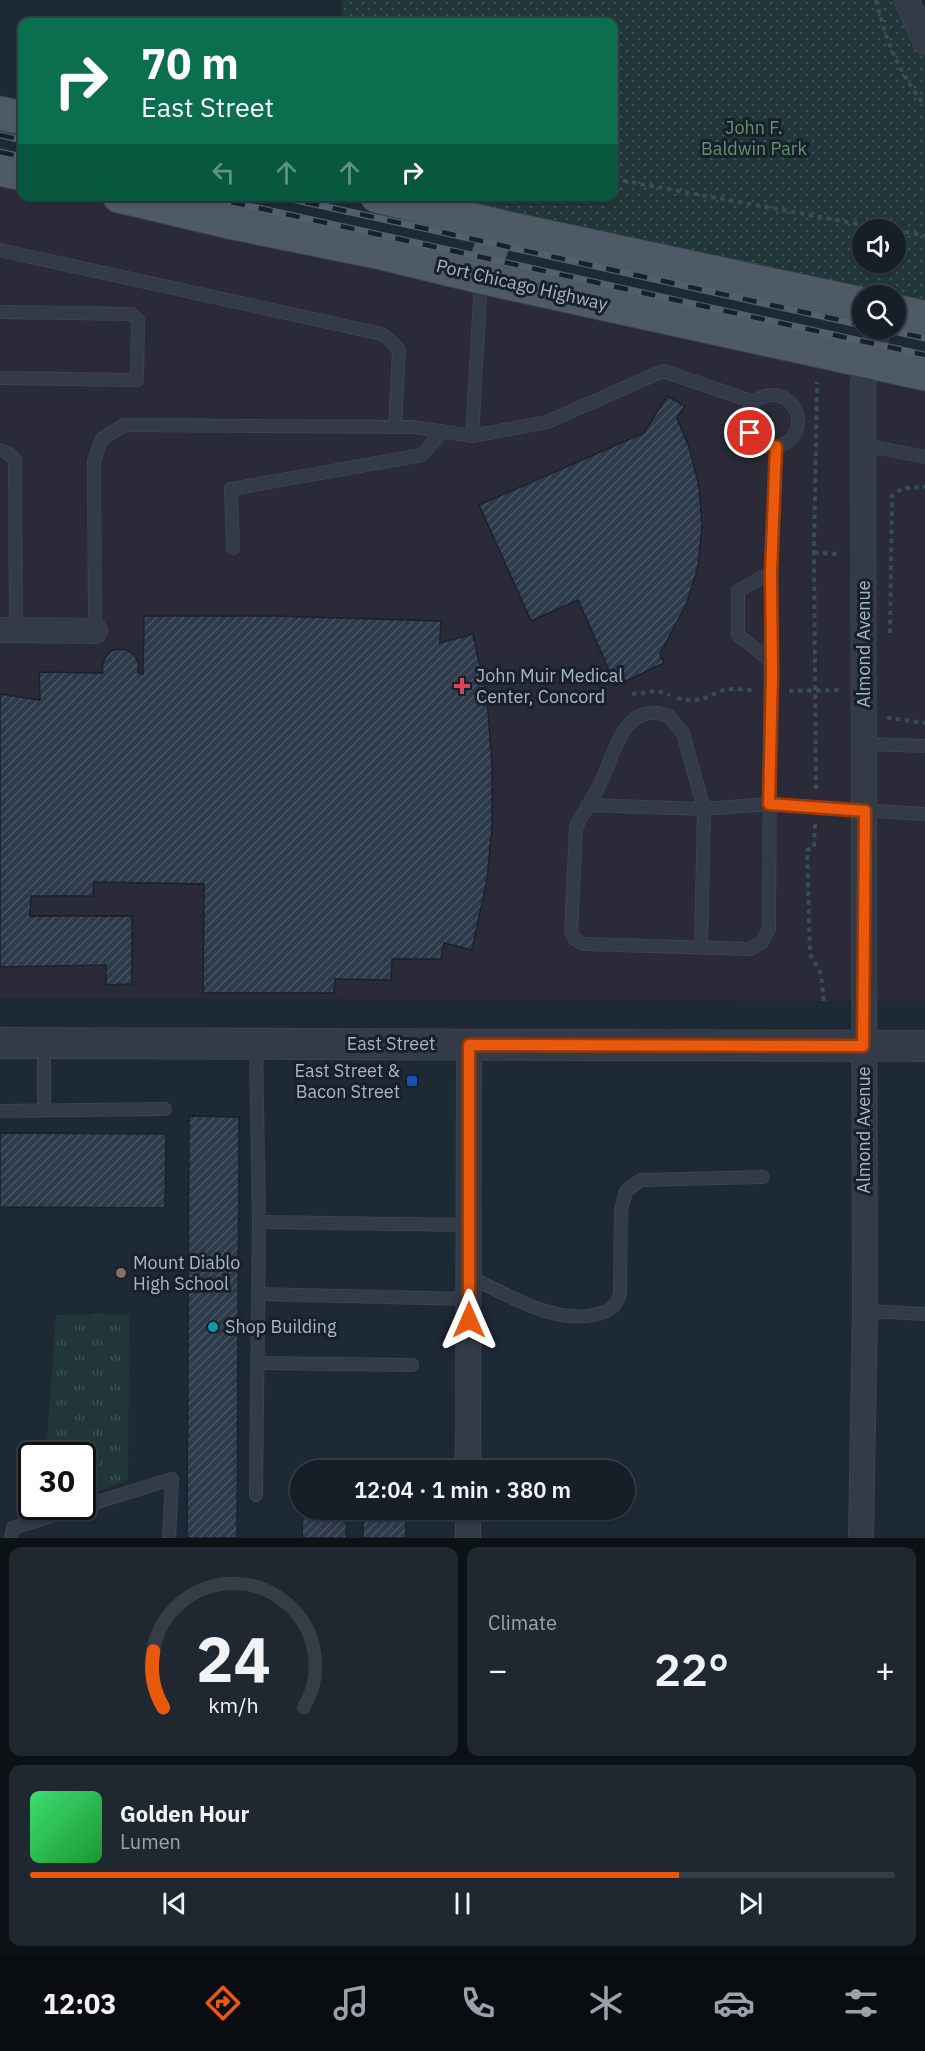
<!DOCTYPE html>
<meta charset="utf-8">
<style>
:root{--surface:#161f28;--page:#1f2730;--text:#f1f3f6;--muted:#9ea2a8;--line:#353d45;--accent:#ea580c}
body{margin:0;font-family:"IBM Plex Sans",sans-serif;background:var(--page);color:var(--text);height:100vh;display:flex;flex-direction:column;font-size:22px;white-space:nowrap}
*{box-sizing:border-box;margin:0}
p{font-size:20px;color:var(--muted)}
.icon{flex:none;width:33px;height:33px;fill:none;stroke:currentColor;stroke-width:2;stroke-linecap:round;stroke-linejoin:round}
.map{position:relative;height:1538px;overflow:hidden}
.panel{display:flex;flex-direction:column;gap:9px;padding:9px;background:#0c1116;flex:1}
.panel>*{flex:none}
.guide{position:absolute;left:18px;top:18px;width:600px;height:183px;border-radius:12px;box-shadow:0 2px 4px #0004,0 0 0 2px var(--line);background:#0b6e4f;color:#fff;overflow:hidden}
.buttons{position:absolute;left:852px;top:219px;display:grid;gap:12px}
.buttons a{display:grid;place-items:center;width:54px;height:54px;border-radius:50%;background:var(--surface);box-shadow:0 2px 4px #0004,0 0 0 2px var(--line);font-size:30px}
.speed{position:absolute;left:18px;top:1442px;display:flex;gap:12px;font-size:30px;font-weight:700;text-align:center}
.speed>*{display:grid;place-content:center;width:78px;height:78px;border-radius:50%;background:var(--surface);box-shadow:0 2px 4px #0004,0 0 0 2px var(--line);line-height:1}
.speed .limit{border:3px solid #111;border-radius:9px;background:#fff;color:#111}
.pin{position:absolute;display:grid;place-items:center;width:51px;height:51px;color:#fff;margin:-26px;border:3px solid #fff;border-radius:50%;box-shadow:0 2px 6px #0007}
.me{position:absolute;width:66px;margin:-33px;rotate:0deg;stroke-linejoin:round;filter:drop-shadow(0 0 4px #0008)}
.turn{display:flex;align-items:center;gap:21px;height:126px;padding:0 24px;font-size:27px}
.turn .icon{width:78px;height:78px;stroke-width:2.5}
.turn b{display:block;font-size:42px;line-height:51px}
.lanes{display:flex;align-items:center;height:57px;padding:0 24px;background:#0003;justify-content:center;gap:30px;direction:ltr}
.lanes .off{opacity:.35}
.big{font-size:45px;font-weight:600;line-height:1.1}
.panel .widget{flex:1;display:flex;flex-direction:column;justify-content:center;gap:9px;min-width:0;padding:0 21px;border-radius:12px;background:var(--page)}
.panel .dial{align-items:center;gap:0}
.dial svg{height:156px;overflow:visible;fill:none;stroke:var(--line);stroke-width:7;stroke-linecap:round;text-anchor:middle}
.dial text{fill:var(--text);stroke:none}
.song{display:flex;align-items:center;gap:18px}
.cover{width:72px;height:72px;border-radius:9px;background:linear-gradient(135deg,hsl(140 70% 55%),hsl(130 70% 35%))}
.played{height:6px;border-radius:3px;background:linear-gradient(90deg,var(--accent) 75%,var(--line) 75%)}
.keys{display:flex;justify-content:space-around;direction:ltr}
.heat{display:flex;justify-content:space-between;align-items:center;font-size:33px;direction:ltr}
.panel .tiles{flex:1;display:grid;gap:9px;grid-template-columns:1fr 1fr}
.widget:last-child{grid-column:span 2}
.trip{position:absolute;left:290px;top:1460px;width:345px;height:60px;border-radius:30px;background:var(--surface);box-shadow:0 2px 4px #0004,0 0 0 2px var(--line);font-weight:600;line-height:60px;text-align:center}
.tab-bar{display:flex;height:96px;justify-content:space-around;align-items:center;background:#090c10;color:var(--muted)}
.tab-bar .icon{width:42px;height:42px}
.tab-bar .on{color:var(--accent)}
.tab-bar b{font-size:27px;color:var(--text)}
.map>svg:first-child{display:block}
.medical{fill:#2b2a38}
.grass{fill:url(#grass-tufts)}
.park{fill:url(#park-dots);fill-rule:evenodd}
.building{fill:url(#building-hatch);stroke:#19222d;stroke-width:1.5}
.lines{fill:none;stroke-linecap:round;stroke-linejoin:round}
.service-casing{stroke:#3b4450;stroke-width:14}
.minor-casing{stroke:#3b4450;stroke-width:26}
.tertiary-casing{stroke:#3b4450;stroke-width:32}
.primary-casing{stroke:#3b4450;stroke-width:35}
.path{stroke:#384f50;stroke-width:4;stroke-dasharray:4.5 4.5;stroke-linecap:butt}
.service{stroke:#323b47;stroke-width:12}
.minor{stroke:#323b47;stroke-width:24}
.tertiary{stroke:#323b47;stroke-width:30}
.primary{stroke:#4f5a67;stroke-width:33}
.rail-casing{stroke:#535f6e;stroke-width:7}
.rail{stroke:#17202b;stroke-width:4.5;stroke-dasharray:14;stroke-linecap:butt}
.route-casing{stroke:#983908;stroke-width:15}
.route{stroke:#ea580c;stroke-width:10}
.health-dot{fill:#e0444e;stroke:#17202b;stroke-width:2}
.transit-dot{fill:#1a4fb4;stroke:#17202b;stroke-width:2}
.education-dot{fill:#8d6e63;stroke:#17202b;stroke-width:2}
.culture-dot{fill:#0f9aa8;stroke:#17202b;stroke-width:2}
.labels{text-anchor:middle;stroke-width:6;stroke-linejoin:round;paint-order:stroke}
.park-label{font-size:18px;fill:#62956c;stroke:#17202b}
.street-label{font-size:18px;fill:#abb6c4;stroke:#17202b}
.poi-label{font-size:18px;fill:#abb6c4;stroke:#17202b;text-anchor:start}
</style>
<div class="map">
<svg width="925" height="1538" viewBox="0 0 925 1538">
<defs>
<pattern id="grass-tufts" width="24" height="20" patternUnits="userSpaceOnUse" patternTransform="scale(1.5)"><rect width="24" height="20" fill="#203638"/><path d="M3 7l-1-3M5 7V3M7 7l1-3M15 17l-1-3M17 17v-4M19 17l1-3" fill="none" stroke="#3e5153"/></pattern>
<pattern id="park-dots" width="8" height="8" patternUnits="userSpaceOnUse" patternTransform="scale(1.5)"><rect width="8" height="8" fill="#203638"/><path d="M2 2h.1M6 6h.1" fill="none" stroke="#3e5153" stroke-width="1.8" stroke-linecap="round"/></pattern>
<pattern id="building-hatch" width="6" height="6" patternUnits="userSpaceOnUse" patternTransform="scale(1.5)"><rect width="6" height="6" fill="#2d3a4b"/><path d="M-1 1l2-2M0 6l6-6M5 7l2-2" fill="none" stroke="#495463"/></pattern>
</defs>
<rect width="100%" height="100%" fill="#1e2936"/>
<path class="medical" d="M0,169L22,174V196L119,197L925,374V1001L0,998Z"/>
<path class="grass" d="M129,1314L128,1480L83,1497L82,1455H46L56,1315Z"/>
<path class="park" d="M342,0H907L925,42V318L896,296H862L377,197L614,196V22H341ZM862,230H896V262H862Z"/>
<g class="building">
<path d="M667,396L685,406L677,418L689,447L699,486L702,526L698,567L686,605L660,654L664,663L616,686L578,600L531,621L479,505L644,433Z"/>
<path d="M144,616H275L441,621L440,643L473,634L487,699L492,762V828L487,880L472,950L444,943L441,959H392L391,980L335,979L334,993H203L204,884L94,882L93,896H31L30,916H132V984L106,985V965L0,967V694L40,700L39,672L103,673L102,667L105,658L111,651L117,649L127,650L135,656L139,665L138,673L143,674Z"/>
<path d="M189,1116L239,1117L237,1538H187Z"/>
<path d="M0,1133L166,1134L165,1208L0,1207Z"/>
<path d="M303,1509H347L346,1538H302Z"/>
<rect x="363" y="1509" width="43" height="29"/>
</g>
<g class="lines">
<defs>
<g id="service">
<path d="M0,250L382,334L391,341L399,350L395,427"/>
<path d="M0,312L132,314L138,320L137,380L0,378"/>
<circle cx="772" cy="421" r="26"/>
<path d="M472,436L481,279"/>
<path d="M863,445L925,457"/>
<path d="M0,450L8,453L15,460L16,630"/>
<path d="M233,548L231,489L422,455L443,431"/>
<path d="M771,572L738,591V635L772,662"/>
<path d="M95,631L94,461L102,439L124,425L414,427L472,436L547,422L663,371L754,402"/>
<path d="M865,744L925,746"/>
<path d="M587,805L704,809L769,804L925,814"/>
<path d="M701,947L704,809L683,733L669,716C664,715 656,712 650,713C619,716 611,764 599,786C592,801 583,812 576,827L571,932L575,939L583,944L750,949L761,943L769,929L771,572L776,447"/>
<path d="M44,1110V1043"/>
<path d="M0,1111L165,1109"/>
<path d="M259,1222L470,1225"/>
<path d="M469,1277C506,1293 552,1324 593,1315C608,1312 615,1309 620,1294L621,1210L626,1191L641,1180L763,1177"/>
<path d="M258,1294L469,1299"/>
<path d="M865,1311L925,1314"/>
<path d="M258,1363L412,1365"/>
<path d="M256,1495L259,1222L256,1044"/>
<path d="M11,1538L13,1528L172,1479L169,1538"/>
</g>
<g id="minor">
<path d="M907,0L925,42"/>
<path d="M0,630L95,631"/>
<path d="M468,1470L469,1045"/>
<path d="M468,1538V1509"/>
<path d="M861,1538L865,1311L863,383L879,328"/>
</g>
<path id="tertiary" d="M0,1043L925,1046"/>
<g id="primary">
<path d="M0,113L22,118"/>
<path d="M0,169L22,174"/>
<path d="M119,196L229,222L377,252L481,277L925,374"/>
<path d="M377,196L507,228L862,304"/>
<path d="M481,277L499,226"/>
<path d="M896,311L925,318"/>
</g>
</defs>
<use href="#service" class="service-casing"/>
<use href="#minor" class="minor-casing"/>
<use href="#tertiary" class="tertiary-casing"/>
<use href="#primary" class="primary-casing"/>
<g class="path">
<path d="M876,0C887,44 898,70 925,106"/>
<path d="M614,179L891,230"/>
<path d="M896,230L925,236"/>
<path d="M814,553L840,554"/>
<path d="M890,633L892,496L903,488L925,487"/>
<path d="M789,691L841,690"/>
<path d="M632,694L657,691L670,695"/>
<path d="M677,698C700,704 705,697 724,690C733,688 745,690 754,690"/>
<path d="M889,716V718L925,723"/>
<path d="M816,789L814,553L817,382"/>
<path d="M815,824L814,847L807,850L810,954L821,974L824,1003"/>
</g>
<use href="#service" class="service"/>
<use href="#minor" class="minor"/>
<use href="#tertiary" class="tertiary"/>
<use href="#primary" class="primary"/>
<defs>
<g id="rail">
<path d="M0,135L22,140"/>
<path d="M0,152L22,157"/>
<path d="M204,196L925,355"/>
<path d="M278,196L862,325"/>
<path d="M880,328L925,338"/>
</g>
</defs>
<use href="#rail" class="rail-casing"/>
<use href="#rail" class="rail"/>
</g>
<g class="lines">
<defs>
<path id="route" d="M469,1320V1045L863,1046L865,811L769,804L772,676L771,572L776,447L762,444L750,433"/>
</defs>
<use href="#route" class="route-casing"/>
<use href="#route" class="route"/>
</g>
<path class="health-dot" d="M459 677h6v6h6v6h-6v6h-6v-6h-6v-6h6z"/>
<rect class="transit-dot" x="406" y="1075" width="12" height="12" rx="3"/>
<circle class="education-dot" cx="121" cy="1273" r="6"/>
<circle class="culture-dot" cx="213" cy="1327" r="6"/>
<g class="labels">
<g class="park-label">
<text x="754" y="134">John F.<tspan x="754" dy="21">Baldwin Park</tspan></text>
</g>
<g class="street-label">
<text transform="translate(522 285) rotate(13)" y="6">Port Chicago Highway</text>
<text transform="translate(864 644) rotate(-90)" y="6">Almond Avenue</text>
<text x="391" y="1050">East Street</text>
<text transform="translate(864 1130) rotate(-90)" y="6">Almond Avenue</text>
</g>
<g class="poi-label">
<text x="476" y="682">John Muir Medical<tspan x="476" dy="21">Center, Concord</tspan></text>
<text x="400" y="1077" text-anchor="end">East Street &amp;<tspan x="400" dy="21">Bacon Street</tspan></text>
<text x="133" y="1269">Mount Diablo<tspan x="133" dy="21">High School</tspan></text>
<text x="225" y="1333">Shop Building</text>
</g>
</g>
</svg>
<div class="buttons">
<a><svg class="icon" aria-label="sound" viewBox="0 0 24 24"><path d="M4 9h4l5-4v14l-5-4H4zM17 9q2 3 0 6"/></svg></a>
<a><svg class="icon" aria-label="search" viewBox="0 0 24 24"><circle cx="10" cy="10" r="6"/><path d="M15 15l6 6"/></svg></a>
</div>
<div class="speed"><div class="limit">30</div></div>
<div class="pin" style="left:750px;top:433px;background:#d93025"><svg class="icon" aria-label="arrive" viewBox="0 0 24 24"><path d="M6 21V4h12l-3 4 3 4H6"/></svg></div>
<svg class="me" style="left:469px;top:1320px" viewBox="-20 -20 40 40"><path d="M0-17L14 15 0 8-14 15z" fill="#ea580c" stroke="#fff" stroke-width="4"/></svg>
<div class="trip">12:04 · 1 min · 380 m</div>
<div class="guide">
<div class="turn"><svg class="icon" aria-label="right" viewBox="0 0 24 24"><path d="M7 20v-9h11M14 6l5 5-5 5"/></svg><div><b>70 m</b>East Street</div></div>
<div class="lanes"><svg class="icon off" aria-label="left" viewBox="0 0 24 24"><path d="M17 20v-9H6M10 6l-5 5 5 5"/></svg><svg class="icon off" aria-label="ahead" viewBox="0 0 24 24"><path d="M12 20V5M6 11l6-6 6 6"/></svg><svg class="icon off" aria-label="ahead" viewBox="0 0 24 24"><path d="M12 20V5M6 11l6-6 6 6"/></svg><svg class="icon" aria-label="right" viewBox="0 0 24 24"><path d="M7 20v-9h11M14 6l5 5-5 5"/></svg></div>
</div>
</div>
<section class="panel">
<div class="tiles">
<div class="widget dial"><svg viewBox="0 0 100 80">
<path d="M14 69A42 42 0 1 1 86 69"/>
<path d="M14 69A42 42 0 0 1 9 40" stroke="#ea580c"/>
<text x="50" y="56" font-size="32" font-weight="700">24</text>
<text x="50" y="72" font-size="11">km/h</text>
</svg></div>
<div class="widget"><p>Climate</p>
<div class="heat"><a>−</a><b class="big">22°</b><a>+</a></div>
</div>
<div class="widget">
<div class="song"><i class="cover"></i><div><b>Golden Hour</b><p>Lumen</p></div></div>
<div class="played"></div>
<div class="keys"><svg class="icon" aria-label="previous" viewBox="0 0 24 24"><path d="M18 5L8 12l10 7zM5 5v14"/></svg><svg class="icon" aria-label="pause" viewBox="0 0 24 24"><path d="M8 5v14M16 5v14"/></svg><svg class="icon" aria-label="next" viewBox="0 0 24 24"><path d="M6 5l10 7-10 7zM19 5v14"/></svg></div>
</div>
</div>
</section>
<nav class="tab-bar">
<b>12:03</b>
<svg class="icon on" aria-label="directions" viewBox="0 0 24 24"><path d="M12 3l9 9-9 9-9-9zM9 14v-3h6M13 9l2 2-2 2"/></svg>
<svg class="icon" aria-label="music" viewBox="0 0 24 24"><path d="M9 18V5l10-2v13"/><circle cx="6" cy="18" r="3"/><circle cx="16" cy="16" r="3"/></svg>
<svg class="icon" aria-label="phone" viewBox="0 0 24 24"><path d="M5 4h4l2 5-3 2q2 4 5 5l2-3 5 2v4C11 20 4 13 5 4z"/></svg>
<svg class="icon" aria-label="climate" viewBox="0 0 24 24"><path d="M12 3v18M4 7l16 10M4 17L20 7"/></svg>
<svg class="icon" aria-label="car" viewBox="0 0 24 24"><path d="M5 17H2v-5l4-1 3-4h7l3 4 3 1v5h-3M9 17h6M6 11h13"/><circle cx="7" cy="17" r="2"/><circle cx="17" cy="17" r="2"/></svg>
<svg class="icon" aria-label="filters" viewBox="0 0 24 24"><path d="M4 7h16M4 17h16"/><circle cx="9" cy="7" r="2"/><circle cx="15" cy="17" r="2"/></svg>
</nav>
